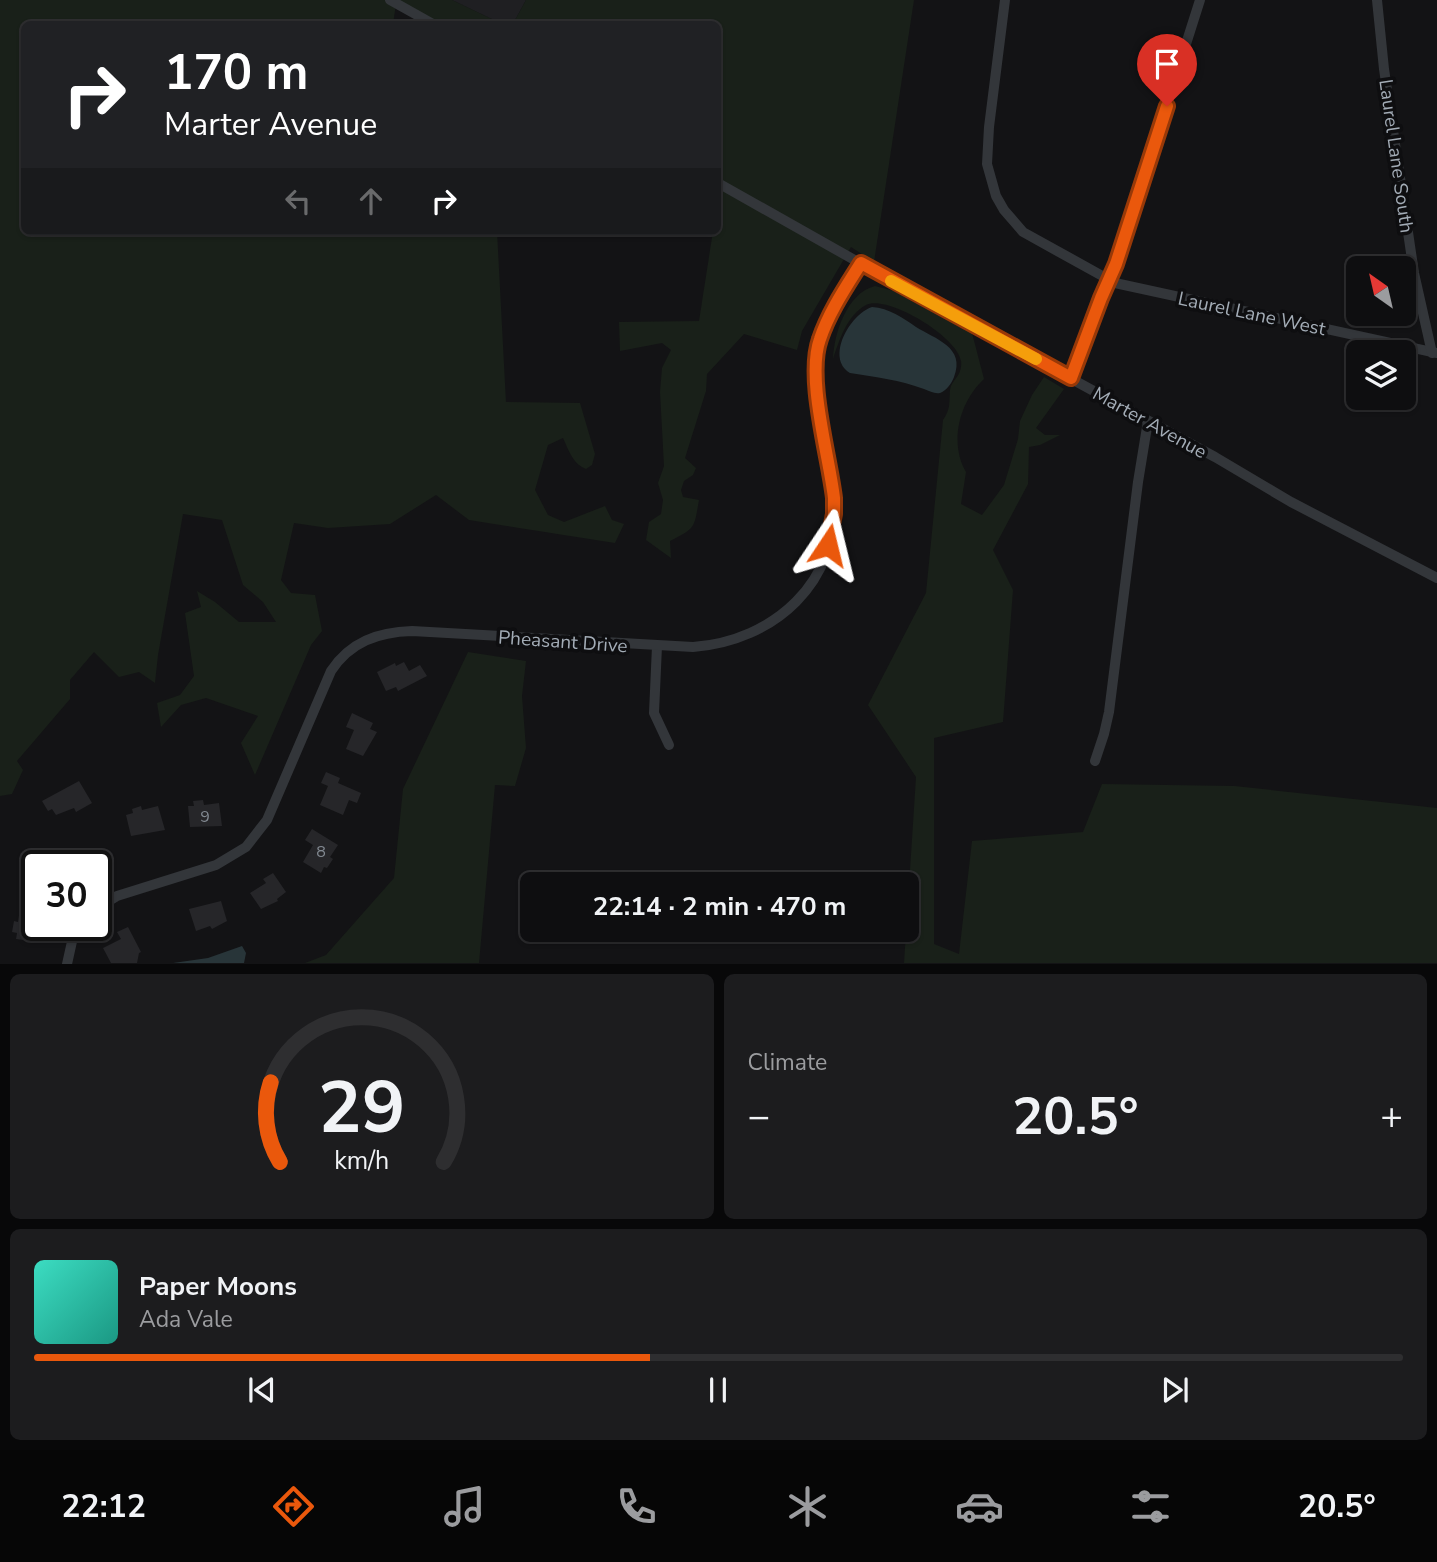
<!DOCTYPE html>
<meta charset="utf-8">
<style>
:root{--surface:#0e0e10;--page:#1c1c1e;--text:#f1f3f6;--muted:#9b9c9f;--line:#2e2e30;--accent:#ea580c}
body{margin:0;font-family:"Nunito Sans",sans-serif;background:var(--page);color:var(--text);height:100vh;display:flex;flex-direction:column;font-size:26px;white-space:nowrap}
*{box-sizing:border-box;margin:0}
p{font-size:23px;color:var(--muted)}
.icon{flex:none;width:38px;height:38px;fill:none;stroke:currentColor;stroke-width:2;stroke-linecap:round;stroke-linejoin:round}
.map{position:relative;height:964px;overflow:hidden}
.drawer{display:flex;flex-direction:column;gap:10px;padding:10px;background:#080809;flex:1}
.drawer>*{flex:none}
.guide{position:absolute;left:21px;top:21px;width:700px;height:214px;border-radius:10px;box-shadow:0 2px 5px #0004,0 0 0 2px var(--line);background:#202124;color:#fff;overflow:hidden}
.needle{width:46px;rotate:326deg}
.controls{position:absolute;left:1346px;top:256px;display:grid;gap:14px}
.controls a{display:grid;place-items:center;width:70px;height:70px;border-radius:10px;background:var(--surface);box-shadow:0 2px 5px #0004,0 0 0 2px var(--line);font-size:35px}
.speed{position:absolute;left:21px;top:850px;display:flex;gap:14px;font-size:35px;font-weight:700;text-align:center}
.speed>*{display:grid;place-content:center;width:91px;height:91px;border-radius:50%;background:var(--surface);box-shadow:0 2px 5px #0004,0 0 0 2px var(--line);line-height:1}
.speed .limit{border:4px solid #111;border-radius:10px;background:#fff;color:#111}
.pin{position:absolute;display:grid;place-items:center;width:60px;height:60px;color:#fff;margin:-72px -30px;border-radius:50% 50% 50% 0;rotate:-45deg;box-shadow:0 0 7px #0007}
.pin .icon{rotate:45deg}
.me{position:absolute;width:77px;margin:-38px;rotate:10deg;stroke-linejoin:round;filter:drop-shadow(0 0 5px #0008)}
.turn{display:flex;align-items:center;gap:24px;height:147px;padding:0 28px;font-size:32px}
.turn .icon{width:91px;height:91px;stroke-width:2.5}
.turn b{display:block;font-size:49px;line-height:60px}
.lanes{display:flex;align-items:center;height:66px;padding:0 28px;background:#0003;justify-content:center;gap:35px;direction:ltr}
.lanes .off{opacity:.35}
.big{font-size:52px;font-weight:700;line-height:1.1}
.drawer .tile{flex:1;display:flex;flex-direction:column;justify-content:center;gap:10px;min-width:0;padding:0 24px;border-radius:10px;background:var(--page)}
.drawer .dial{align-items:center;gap:0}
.dial svg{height:182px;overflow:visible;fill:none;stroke:var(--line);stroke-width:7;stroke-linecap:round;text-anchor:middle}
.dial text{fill:var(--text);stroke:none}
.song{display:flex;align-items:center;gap:21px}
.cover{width:84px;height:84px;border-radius:10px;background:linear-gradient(135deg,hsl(170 70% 55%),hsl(170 70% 35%))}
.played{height:7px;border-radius:4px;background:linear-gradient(90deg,var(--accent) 45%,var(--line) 45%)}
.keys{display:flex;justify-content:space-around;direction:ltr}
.heat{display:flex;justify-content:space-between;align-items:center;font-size:38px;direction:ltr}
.drawer .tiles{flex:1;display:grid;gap:10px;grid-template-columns:1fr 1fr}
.tile:last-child{grid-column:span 2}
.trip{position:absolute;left:520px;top:872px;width:399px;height:70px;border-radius:10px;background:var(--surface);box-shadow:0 2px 5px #0004,0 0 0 2px var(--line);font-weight:700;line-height:70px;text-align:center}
.dock{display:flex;height:112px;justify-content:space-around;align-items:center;background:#060606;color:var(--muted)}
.dock .icon{width:49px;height:49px}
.dock .active{color:var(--accent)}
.dock b{font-size:32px;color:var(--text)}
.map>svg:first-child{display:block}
.built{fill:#1f1f22}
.green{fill:#192019}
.water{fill:#283539}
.building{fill:#262629}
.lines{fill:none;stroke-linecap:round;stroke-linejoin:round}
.minor{stroke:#33363a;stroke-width:10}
.route-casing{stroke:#983908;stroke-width:18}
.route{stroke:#ea580c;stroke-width:12}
.slow{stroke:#f59e0b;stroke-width:12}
.labels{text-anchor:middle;stroke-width:7;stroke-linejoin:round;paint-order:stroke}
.number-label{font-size:16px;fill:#838a92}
.street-label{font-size:19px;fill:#a3acb6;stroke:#0e0e10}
</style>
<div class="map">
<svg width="1437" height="964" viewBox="0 0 1437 964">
<rect width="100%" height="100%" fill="#131315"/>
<path class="built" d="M452,0H526L513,24H502Z"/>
<g class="green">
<path d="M0,0H452L502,24H435L396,4L393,24H24V231H497L506,402L580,403L595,454L592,465L586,469C573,464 569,451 563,438L548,445L535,490L548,515L564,522L605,506L612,520L624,524L615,543L469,520L436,495L390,524L328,528L294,523L281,580L291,593L315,595L322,631L311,645L255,775L241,743L258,716L206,698L181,705L161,727L157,703L180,695L194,676L185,613L201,607L197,591L215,602L239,622H276L263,602L243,585L222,520L183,514L158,655L155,683L139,672L119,677L94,652L70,680V699L17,761L23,770L12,794L0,796Z"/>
<path d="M526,0H914L874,262L851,247L802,331L797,350L744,334L707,374L706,391L685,458L696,468L693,475L684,481L681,490L683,497L699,500C694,528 696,528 670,541L671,558L646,540L649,522L661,514L663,500L658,483L664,466L660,392L662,368L671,350L662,343L620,351L619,322L699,321L713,231H718L720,184L718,182V24H513Z"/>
<path d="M875,286L894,291L972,333L984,379C959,402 949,443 966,472L961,504L982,515L1004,485L1018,439L1020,421L1032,395L1044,377L1064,389L1036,428L1045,435H1060L1040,445L1029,447L1028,484L993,550L1013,590L1003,722L934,738V944L959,954L972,841L1083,832L1102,784L1234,786L1437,808V963H904L916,777L868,705L926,593L943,420C951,409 949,402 950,390C951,380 963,376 961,361C958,337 887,294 866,305C847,315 839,341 833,359C834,333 847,293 875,286Z"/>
<path d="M468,652L526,661L522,696L526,748L515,786L495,785L479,963H305L326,955L394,878L403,789Z"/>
</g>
<g class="water">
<path d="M872,307C889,308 903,318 916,327C935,339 966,347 954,377C952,383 946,391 940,393C934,394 930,391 924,389C900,380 876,377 850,373C825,358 850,314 872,307Z"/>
<path d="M242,946L246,953L244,963H173L208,958Z"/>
</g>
<g class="building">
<path d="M404,662L409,671L420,665L427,676L398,691L396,687L386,691L377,672L395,663L396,666Z"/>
<path d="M352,713L373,723L370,729L377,732L363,756L346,749L354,730L346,727Z"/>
<path d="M326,772L340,778L338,783L361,793L357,803L349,800L343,815L320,805L328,786L321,783Z"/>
<path d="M79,781L92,803L76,812L74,808L56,815L52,809L48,811L42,801Z"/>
<path d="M203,800L204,805L219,803L222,826L190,827L188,806H194L193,801Z"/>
<path d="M141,806L142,810L158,806L165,830L131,836L126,815L133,813L132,809Z"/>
<path d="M312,829L338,845L330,857L333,859L327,868L324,867L321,873L303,862L313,845L305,840Z"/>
<path d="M50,849L68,866H32Z"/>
<path d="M273,873L286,892L277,899L278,901L261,909L250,893L266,883L263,879Z"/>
<path d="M221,901L227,921L212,929L210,926L196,931L189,909Z"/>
<path d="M20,908L37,910V926H39L37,942L16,939L17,933L12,932L14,921L18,922Z"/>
<path d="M128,927L141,952L139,953L137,963H111L103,948L121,939L117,932Z"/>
</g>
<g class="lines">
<g class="minor">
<path d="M390,0L433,24"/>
<path d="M1005,0L989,127L987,164L996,196L1004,210L1023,232L1115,283L1437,353"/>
<path d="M1377,0L1384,69L1414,273L1432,353"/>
<path d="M718,183L897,284L1215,457L1291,502L1437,578"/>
<path d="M1071,378L1101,298L1116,264L1200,0"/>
<path d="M657,646L654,713L669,745"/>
<path d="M1095,761L1104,734L1109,712L1138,482L1148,421"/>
<path d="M96,909L117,896L216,865L246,847L267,820L331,671C350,642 378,632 412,631L693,647C774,641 840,582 834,497C830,450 810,401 816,354C820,321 845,291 861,263"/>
<path d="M67,964L73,937L79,926"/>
</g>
</g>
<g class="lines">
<defs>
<path id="route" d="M828,545L834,514V498C829,455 806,378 820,339C829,312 846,287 861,263L1071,378L1101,298L1116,264L1167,106"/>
</defs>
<use href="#route" class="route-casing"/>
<use href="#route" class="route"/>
<path class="slow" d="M891,281L1036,359"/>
</g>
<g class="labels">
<g class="number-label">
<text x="205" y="822">9</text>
<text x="321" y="857">8</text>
</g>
<g class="street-label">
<text transform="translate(1397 156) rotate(82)" y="7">Laurel Lane South</text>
<text transform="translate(1252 313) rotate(12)" y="7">Laurel Lane West</text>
<text transform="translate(1150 422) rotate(29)" y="7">Marter Avenue</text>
<text transform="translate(563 641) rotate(4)" y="7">Pheasant Drive</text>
</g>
</g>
</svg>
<div class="controls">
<a><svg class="needle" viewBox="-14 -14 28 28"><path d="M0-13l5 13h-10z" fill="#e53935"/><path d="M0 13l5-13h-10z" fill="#9b9c9f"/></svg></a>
<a><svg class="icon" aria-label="layers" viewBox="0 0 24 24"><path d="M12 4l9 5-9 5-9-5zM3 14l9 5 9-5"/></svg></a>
</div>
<div class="speed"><div class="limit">30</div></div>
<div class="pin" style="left:1167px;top:106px;background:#d93025"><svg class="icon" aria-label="arrive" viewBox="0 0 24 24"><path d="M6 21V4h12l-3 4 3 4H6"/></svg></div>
<svg class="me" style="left:828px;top:545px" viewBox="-20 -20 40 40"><path d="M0-17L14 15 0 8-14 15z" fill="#ea580c" stroke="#fff" stroke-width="4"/></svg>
<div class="trip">22:14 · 2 min · 470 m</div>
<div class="guide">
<div class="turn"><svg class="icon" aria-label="right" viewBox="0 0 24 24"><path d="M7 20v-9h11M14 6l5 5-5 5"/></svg><div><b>170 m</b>Marter Avenue</div></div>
<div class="lanes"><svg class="icon off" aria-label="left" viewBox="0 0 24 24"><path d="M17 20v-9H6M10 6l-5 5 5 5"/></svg><svg class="icon off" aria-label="ahead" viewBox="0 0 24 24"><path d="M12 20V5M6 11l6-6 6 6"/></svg><svg class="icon" aria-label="right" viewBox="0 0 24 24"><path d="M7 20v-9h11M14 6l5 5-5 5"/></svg></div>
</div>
</div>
<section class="drawer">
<div class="tiles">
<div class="tile dial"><svg viewBox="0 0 100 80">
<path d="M14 69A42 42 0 1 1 86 69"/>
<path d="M14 69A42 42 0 0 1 10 34" stroke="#ea580c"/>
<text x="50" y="56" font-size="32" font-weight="700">29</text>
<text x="50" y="72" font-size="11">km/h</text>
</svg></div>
<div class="tile"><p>Climate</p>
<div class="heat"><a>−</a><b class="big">20.5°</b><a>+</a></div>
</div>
<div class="tile">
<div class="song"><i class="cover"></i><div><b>Paper Moons</b><p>Ada Vale</p></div></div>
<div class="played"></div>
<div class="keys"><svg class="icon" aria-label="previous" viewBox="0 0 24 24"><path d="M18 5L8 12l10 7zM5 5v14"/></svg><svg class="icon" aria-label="pause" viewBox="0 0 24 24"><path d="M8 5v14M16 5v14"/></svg><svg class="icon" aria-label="next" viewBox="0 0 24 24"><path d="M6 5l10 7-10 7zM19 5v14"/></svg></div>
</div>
</div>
</section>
<nav class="dock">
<b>22:12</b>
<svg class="icon active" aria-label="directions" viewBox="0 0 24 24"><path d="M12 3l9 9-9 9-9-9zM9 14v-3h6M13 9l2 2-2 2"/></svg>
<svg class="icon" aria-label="music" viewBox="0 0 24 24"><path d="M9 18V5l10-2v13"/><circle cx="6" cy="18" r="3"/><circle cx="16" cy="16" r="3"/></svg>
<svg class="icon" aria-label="phone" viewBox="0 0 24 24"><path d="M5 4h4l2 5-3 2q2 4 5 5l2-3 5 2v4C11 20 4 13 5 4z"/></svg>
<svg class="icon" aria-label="climate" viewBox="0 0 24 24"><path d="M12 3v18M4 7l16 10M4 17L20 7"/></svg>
<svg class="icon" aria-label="car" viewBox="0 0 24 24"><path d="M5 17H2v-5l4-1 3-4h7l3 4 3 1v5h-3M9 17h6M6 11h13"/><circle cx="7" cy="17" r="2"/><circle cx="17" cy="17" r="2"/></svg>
<svg class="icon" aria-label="filters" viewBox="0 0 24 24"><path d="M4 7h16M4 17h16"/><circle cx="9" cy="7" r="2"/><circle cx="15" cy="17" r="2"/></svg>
<b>20.5°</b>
</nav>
